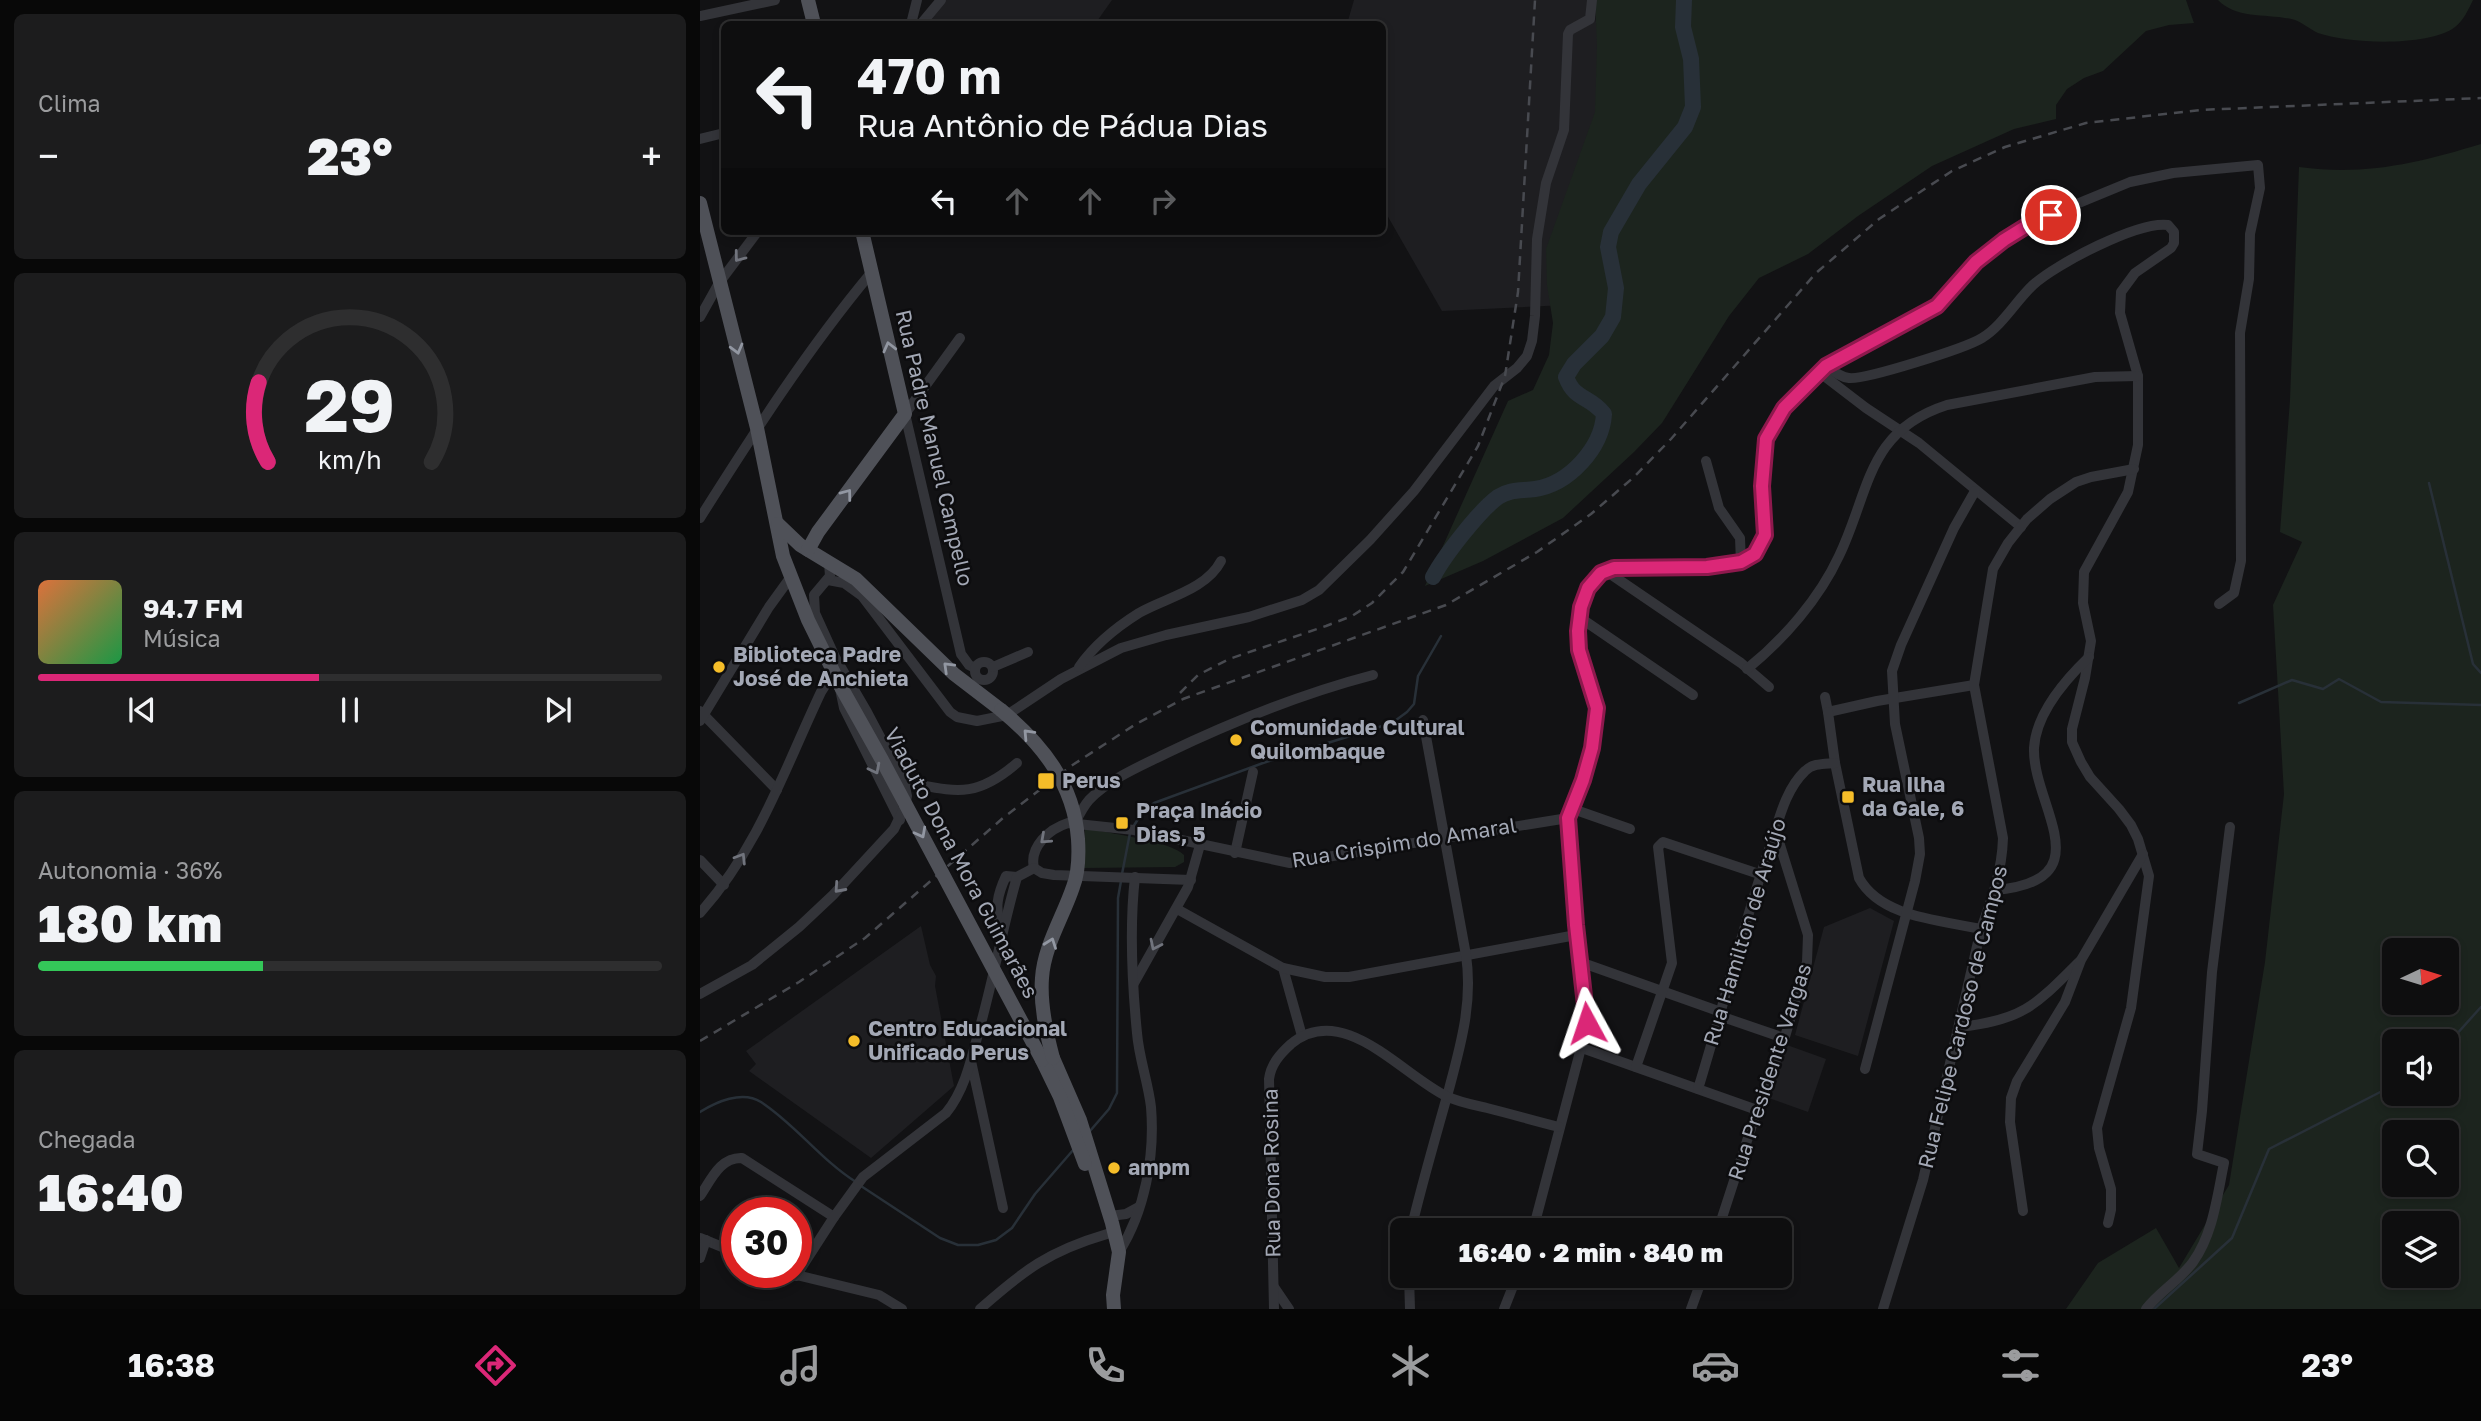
<!DOCTYPE html>
<html lang="pt">
<meta charset="utf-8">
<style>
:root{--surface:#0e0e0f;--page:#1c1c1d;--text:#f1f3f6;--muted:#9b9c9e;--line:#2e2e2f;--accent:#db2777}
body{margin:0;font-family:"Golos Text",sans-serif;background:var(--page);color:var(--text);height:100vh;display:flex;flex-direction:column;font-size:26px;white-space:nowrap}
*{box-sizing:border-box;margin:0}
p{font-size:23px;color:var(--muted)}
.icon{flex:none;width:38px;height:38px;fill:none;stroke:currentColor;stroke-width:2;stroke-linecap:round;stroke-linejoin:round}
.map{position:relative;flex:1;overflow:hidden}
.drawer{display:flex;flex-direction:column;gap:14px;padding:14px;background:#080808;width:700px}
.drawer>*{flex:none}
.guide{position:absolute;left:21px;top:21px;width:665px;height:214px;border-radius:10px;box-shadow:0 4px 10px #0003,0 0 0 2px var(--line);background:#0e0e0f;color:var(--text);overflow:hidden}
.needle{width:46px;rotate:86deg}
.fabs{position:absolute;left:1682px;top:938px;display:grid;gap:14px}
.fabs a{display:grid;place-items:center;width:77px;height:77px;border-radius:10px;background:var(--surface);box-shadow:0 4px 10px #0003,0 0 0 2px var(--line);font-size:35px}
.speed{position:absolute;left:21px;top:1197px;display:flex;gap:14px;font-size:35px;font-weight:700;text-align:center}
.speed>*{display:grid;place-content:center;width:91px;height:91px;border-radius:50%;background:var(--surface);box-shadow:0 4px 10px #0003,0 0 0 2px var(--line);line-height:1}
.speed .limit{border:10px solid #d22;background:#fff;color:#111}
.pin{position:absolute;display:grid;place-items:center;width:60px;height:60px;color:#fff;margin:-30px;border:4px solid #fff;border-radius:50%;box-shadow:0 2px 7px #0007}
.me{position:absolute;width:77px;margin:-38px;rotate:355deg;stroke-linejoin:round;filter:drop-shadow(0 0 5px #0008)}
.turn{display:flex;align-items:center;gap:24px;height:147px;padding:0 21px;font-size:32px}
.turn .icon{width:91px;height:91px;stroke-width:2.5}
.turn b{display:block;font-size:49px;line-height:60px}
.lanes{display:flex;align-items:center;height:66px;padding:0 21px;background:#0003;justify-content:center;gap:35px;direction:ltr}
.lanes .off{opacity:.35}
.big{font-size:52px;font-weight:800;line-height:1.1}
.drawer .widget{flex:1;display:flex;flex-direction:column;justify-content:center;gap:10px;min-width:0;padding:0 24px;border-radius:10px;background:var(--page)}
.drawer .dial{align-items:center;gap:0}
.dial svg{height:182px;overflow:visible;fill:none;stroke:var(--line);stroke-width:7;stroke-linecap:round;text-anchor:middle}
.dial text{fill:var(--text);stroke:none}
.song{display:flex;align-items:center;gap:21px}
.cover{width:84px;height:84px;border-radius:10px;background:linear-gradient(135deg,hsl(20 70% 55%),hsl(140 70% 35%))}
.played{height:7px;border-radius:4px;background:linear-gradient(90deg,var(--accent) 45%,var(--line) 45%)}
.keys{display:flex;justify-content:space-around;direction:ltr}
.heat{display:flex;justify-content:space-between;align-items:center;font-size:38px;direction:ltr}
.charge{height:10px;border-radius:5px;background:linear-gradient(90deg,#34c759 36%,var(--line) 0)}
.trip{position:absolute;left:690px;top:1218px;width:402px;height:70px;border-radius:10px;background:var(--surface);box-shadow:0 4px 10px #0003,0 0 0 2px var(--line);font-weight:800;line-height:70px;text-align:center}
.tab-bar{display:flex;height:112px;justify-content:space-around;align-items:center;background:#060606;color:var(--muted)}
.tab-bar .icon{width:49px;height:49px}
.tab-bar .active{color:var(--accent)}
.tab-bar b{font-size:32px;color:var(--text)}
main{display:flex;flex:1;min-height:0}
.map>svg:first-child{display:block}
.built{fill:#1e1e21}
.green{fill:#1c241e;fill-rule:evenodd}
.lines{fill:none;stroke-linecap:round;stroke-linejoin:round}
.stream{stroke:#283038;stroke-width:2.5}
.river{stroke:#283038;stroke-width:16}
.minor{stroke:#333439;stroke-width:10}
.major{stroke:#4f5158;stroke-width:14}
.rail{stroke:#484a50;stroke-width:2.5;stroke-dasharray:9 7;stroke-linecap:butt}
.major-bridge{stroke:#4f5158;stroke-width:14}
.oneway{stroke:#71747d}
.oneway2{stroke:#9297a2}
.route-casing{stroke:#8e194d;stroke-width:18}
.route{stroke:#db2777;stroke-width:12}
.poi-dot{fill:#f5bd29;stroke:#0d0d0f;stroke-width:2.5}
.labels{text-anchor:middle;stroke-width:5;stroke-linejoin:round;paint-order:stroke}
.street-label{font-size:21px;fill:#a3a8b5;stroke:#0d0d0f}
.poi-label{font-size:21px;font-weight:bold;fill:#a3a8b5;stroke:#0d0d0f;text-anchor:start}
</style>
<main>
<section class="drawer">
<div class="widget"><p>Clima</p>
<div class="heat"><a>−</a><b class="big">23°</b><a>+</a></div>
</div>
<div class="widget dial"><svg viewBox="0 0 100 80">
<path d="M14 69A42 42 0 1 1 86 69"/>
<path d="M14 69A42 42 0 0 1 10 34" stroke="#db2777"/>
<text x="50" y="56" font-size="32" font-weight="700">29</text>
<text x="50" y="72" font-size="11">km/h</text>
</svg></div>
<div class="widget">
<div class="song"><i class="cover"></i><div><b>94.7 FM</b><p>Música</p></div></div>
<div class="played"></div>
<div class="keys"><svg class="icon" aria-label="previous" viewBox="0 0 24 24"><path d="M18 5L8 12l10 7zM5 5v14"/></svg><svg class="icon" aria-label="pause" viewBox="0 0 24 24"><path d="M8 5v14M16 5v14"/></svg><svg class="icon" aria-label="next" viewBox="0 0 24 24"><path d="M6 5l10 7-10 7zM19 5v14"/></svg></div>
</div>
<div class="widget"><p>Autonomia · 36%</p><b class="big">180 km</b><div class="charge"></div></div>
<div class="widget"><p>Chegada</p><b class="big">16:40</b></div>
</section>
<div class="map">
<svg width="1781" height="1309" viewBox="0 0 1781 1309">
<rect width="100%" height="100%" fill="#121214"/>
<g class="built">
<path d="M244,0H412L395,24H224Z"/>
<path d="M654,0H892L901,49L886,304L742,311L683,208L682,24H647Z"/>
<path d="M1170,908L1194,921L1158,1056L1095,1035L1124,927Z"/>
<path d="M221,926L230,965L236,976L235,986L254,1086L171,1158L49,1071L56,1064L46,1051Z"/>
<path d="M1087,1045L1126,1059L1108,1112L1069,1098Z"/>
</g>
<g class="green">
<path d="M895,0H1486L1494,23L1469,25L1446,31L1403,71L1384,78L1367,89L1356,105V119L1314,129L1232,166L1158,216L1108,254L1059,278L1029,316L962,423L934,452L863,518L783,561L725,586L808,401L833,390L849,355L853,323L847,285L846,249L895,112L897,45Z"/>
<path d="M1518,0H1773C1768,10 1764,20 1755,27C1729,47 1649,44 1618,33C1610,29 1603,23 1595,20C1570,13 1537,20 1518,0Z"/>
<path d="M1781,144V1309H1366L1398,1263L1456,1228L1479,1268L1529,1185L1565,962L1584,794L1573,605L1602,542L1580,532L1590,400L1599,167C1666,176 1718,163 1781,144ZM1694,950H1746V1003H1694ZM1694,1041H1746V1094H1694ZM1694,1132H1746V1185H1694ZM1694,1223H1746V1276H1694Z"/>
<path d="M385,828C406,833 471,841 484,855V862L475,867L383,868Z"/>
</g>
<g class="lines">
<g class="stream">
<path d="M1729,483L1773,664L1781,673"/>
<path d="M1539,703L1592,680L1623,689L1639,679L1681,702L1781,705"/>
<path d="M433,827L440,816L454,803L563,763L692,723L707,712L714,704L718,676L741,636"/>
<path d="M422,874L430,833"/>
<path d="M1746,1046L1781,1007"/>
<path d="M0,1112C16,1102 42,1090 61,1102C95,1124 121,1160 156,1182"/>
<path d="M390,1131L409,1109L417,1093L418,898L421,881"/>
<path d="M161,1186L240,1238L258,1245H278L296,1240L312,1228L335,1194L374,1149"/>
<path d="M1454,1309L1532,1238L1569,1149L1694,1085"/>
</g>
<path class="river" d="M733,577C744,556 779,511 798,497C810,489 821,491 835,489C869,484 902,448 904,414C889,395 875,401 866,377L874,364L902,336L913,317L916,288L908,247L911,232L939,184L985,127L993,107L991,59L983,27L984,0"/>
<g class="minor">
<path d="M0,16L75,0"/>
<path d="M211,24L217,0"/>
<path d="M221,24L241,0"/>
<path d="M0,139L24,133"/>
<path d="M0,317L19,283L58,231"/>
<path d="M260,338L205,414L261,654L269,665L275,668"/>
<path d="M1126,366C1133,371 1140,377 1149,378C1165,380 1266,348 1282,338C1302,326 1316,301 1333,285C1356,264 1438,221 1468,225L1474,232V243L1471,248L1435,273L1421,292L1420,313L1438,376V445L1428,492L1384,572L1383,603L1391,641L1385,678L1372,729V742L1381,762L1390,777L1419,809L1431,825L1438,839L1449,876L1431,1008L1397,1128L1399,1148L1411,1189V1210L1408,1223"/>
<path d="M1119,372L1166,408L1219,443L1321,527"/>
<path d="M1006,461L1019,508L1040,538L1041,562"/>
<path d="M0,518C53,434 107,350 171,273"/>
<path d="M906,571L1041,663L1069,687"/>
<path d="M128,580L144,583L162,596L250,712L257,717L277,721L307,715L361,679L421,648L466,635L549,617L602,600L619,590L670,540L714,491L794,386L817,368L827,356L832,341L835,316L837,239L846,183L864,130L868,34L870,30L890,19L892,0"/>
<path d="M879,617L993,695"/>
<circle cx="284" cy="671" r="9"/>
<path d="M293,667L328,652"/>
<path d="M379,667C395,644 415,628 439,613C465,598 506,590 521,561"/>
<path d="M1047,669C1084,639 1119,599 1139,556C1170,492 1166,431 1247,405L1395,377L1438,376"/>
<path d="M140,689L144,708L200,820"/>
<path d="M1125,697L1128,712L1177,701L1274,685"/>
<path d="M0,711L77,790"/>
<path d="M1128,712L1135,763L1159,878C1181,918 1241,920 1281,929"/>
<path d="M0,721L69,607L90,578"/>
<path d="M204,782C255,791 274,800 317,763"/>
<path d="M873,809L930,829"/>
<path d="M375,823C379,815 383,807 389,800C409,779 441,766 467,753C534,721 600,694 673,675"/>
<path d="M535,853L553,772"/>
<path d="M0,860L24,885"/>
<path d="M334,868C329,847 349,829 368,823L434,830L590,863L868,818"/>
<path d="M334,868L342,873L354,875L491,880"/>
<path d="M1295,890C1405,881 1332,805 1334,748C1336,713 1365,680 1389,657"/>
<path d="M477,909L583,968L602,1036"/>
<path d="M0,913C59,847 84,770 121,692L133,673"/>
<path d="M303,928C293,910 298,893 306,876L317,877"/>
<path d="M880,962L1021,1012"/>
<path d="M583,968L625,977H649L876,935"/>
<path d="M434,983L488,887L500,845"/>
<path d="M0,994L52,965L99,927L133,895L194,829L205,806L207,796L204,782L167,712L135,657L115,613L114,595L130,576L129,563"/>
<path d="M1020,1016L1084,1038"/>
<path d="M1260,1027C1323,1020 1336,1005 1379,962"/>
<path d="M882,1048L1057,1110"/>
<path d="M271,1061L303,1208"/>
<path d="M936,1067L972,963L958,847L963,842L1059,874"/>
<path d="M1165,1069L1215,881L1220,854L1219,838L1195,724L1192,671L1201,645L1254,528L1275,491"/>
<path d="M998,1089C1024,1005 1044,920 1073,838C1080,815 1087,788 1105,771C1113,763 1124,764 1135,763"/>
<path d="M0,1196C11,1180 20,1157 42,1158L134,1217"/>
<path d="M1323,1211L1310,1122L1311,1098L1317,1081L1365,1002L1381,960L1443,854"/>
<path d="M410,1216L426,1214L439,1207"/>
<path d="M711,1230C722,1183 736,1136 749,1089C761,1044 773,1002 766,955L723,720"/>
<path d="M833,1230L886,1029L868,818L883,780L897,721L895,696L877,642L881,607L894,579L914,568L1007,567L1041,562L1055,554L1065,535L1066,523L1062,486L1066,439L1084,408L1126,366L1237,306L1276,262L1304,240L1333,222L1430,182L1473,173L1558,165L1560,188L1550,234L1549,279L1540,333L1541,561L1534,593L1519,604"/>
<path d="M1018,1230L1057,1110L1084,1040L1107,962L1108,935L1080,845L1074,834"/>
<path d="M0,1238L37,1253"/>
<path d="M419,1252C445,1211 455,1156 451,1107C448,1082 439,1058 437,1033C432,982 429,929 435,877"/>
<path d="M0,1258L6,1240"/>
<path d="M84,1272L179,1295L202,1309"/>
<path d="M96,1276L134,1217L163,1177L246,1113C264,1091 271,1061 278,1034C293,982 302,929 317,877L334,868"/>
<path d="M709,1276L710,1309"/>
<path d="M574,1287L589,1309"/>
<path d="M280,1309C324,1270 349,1251 407,1234"/>
<path d="M574,1309L569,1079C571,1064 580,1054 591,1044C643,1001 701,1074 746,1096C758,1102 774,1105 787,1108C811,1114 835,1121 859,1127"/>
<path d="M804,1309L817,1276"/>
<path d="M991,1309L1003,1276"/>
<path d="M1183,1309L1223,1180L1281,929C1292,899 1302,871 1303,838L1274,685L1293,569L1308,543L1327,519L1350,499L1376,482L1391,477L1434,469"/>
<path d="M1446,1309C1459,1292 1481,1279 1493,1262C1513,1234 1517,1197 1524,1163L1497,1154L1502,1111L1512,972L1530,827"/>
</g>
<g class="major">
<path d="M108,0L114,24"/>
<path d="M0,203L57,428L83,556L108,620L141,687"/>
<path d="M78,524L100,545L156,579L254,674L301,710"/>
<path d="M108,550L118,532L205,414L162,231"/>
<path d="M353,1058L380,1120L412,1223L419,1252L413,1295L414,1309"/>
<path d="M342,1060L360,1097L385,1164"/>
</g>
<g class="rail">
<path d="M480,693L498,675L529,659L626,626L652,616L672,603L703,572L778,446L805,376L818,292L835,0"/>
<path d="M0,1041L99,982L165,938L303,818L371,766L436,724L483,699L746,605L837,552L891,514L934,477L971,439L1116,273L1179,219L1252,171L1305,147L1386,123L1500,110L1781,98"/>
</g>
<g class="major-bridge">
<path d="M141,687L182,760L342,1060"/>
<path d="M301,710C342,744 374,784 378,839C379,855 379,872 373,887C363,917 344,946 342,978C340,1005 346,1032 353,1058"/>
</g>
</g>
<defs><path id="oneway-chevron" d="M-2-3.5L2.5 0L-2 3.5" fill="none" stroke-width="1.6" stroke-linecap="round" stroke-linejoin="round" transform="scale(1.75)"/></defs>
<g class="oneway">
<use href="#oneway-chevron" transform="translate(39 257) rotate(127)"/>
<use href="#oneway-chevron" transform="translate(175 769) rotate(63)"/>
<use href="#oneway-chevron" transform="translate(345 839) rotate(138)"/>
<use href="#oneway-chevron" transform="translate(41 858) rotate(-58)"/>
<use href="#oneway-chevron" transform="translate(139 888) rotate(132)"/>
<use href="#oneway-chevron" transform="translate(455 945) rotate(116)"/>
</g>
<g class="oneway2">
<use href="#oneway-chevron" transform="translate(189 347) rotate(-104)"/>
<use href="#oneway-chevron" transform="translate(37 349) rotate(75)"/>
<use href="#oneway-chevron" transform="translate(147 494) rotate(-53)"/>
<use href="#oneway-chevron" transform="translate(248 667) rotate(-136)"/>
<use href="#oneway-chevron" transform="translate(328 734) rotate(-133)"/>
<use href="#oneway-chevron" transform="translate(221 833) rotate(62)"/>
<use href="#oneway-chevron" transform="translate(351 943) rotate(-70)"/>
</g>
<g class="lines">
<defs>
<path id="route" d="M887,1023L876,925L868,818L883,780L892,748L897,708L879,650L878,631L881,607L888,588L901,573L914,568L1007,567L1041,562L1055,554L1065,535L1062,486L1066,439L1084,408L1126,366L1237,306L1276,262L1304,240L1333,222L1351,215"/>
</defs>
<use href="#route" class="route-casing"/>
<use href="#route" class="route"/>
</g>
<g class="poi-dot">
<circle cx="19" cy="667" r="7"/>
<circle cx="536" cy="740" r="7"/>
<rect x="337" y="772" width="18" height="18" rx="3.5"/>
<rect x="1141" y="790" width="14" height="14" rx="3.5"/>
<rect x="415" y="816" width="14" height="14" rx="3.5"/>
<circle cx="154" cy="1041" r="7"/>
<circle cx="414" cy="1168" r="7"/>
</g>
<g class="labels">
<g class="street-label">
<text transform="translate(234 448) rotate(77)" y="7">Rua Padre Manuel Campello</text>
<text transform="translate(704 843) rotate(-9)" y="7">Rua Crispim do Amaral</text>
<text transform="translate(261 863) rotate(62)" y="7">Viaduto Dona Mora Guimarães</text>
<text transform="translate(1045 932) rotate(-73)" y="7">Rua Hamilton de Araújo</text>
<text transform="translate(1263 1017) rotate(-76)" y="7">Rua Felipe Cardoso de Campos</text>
<text transform="translate(1070 1072) rotate(-72)" y="7">Rua Presidente Vargas</text>
<text transform="translate(572 1173) rotate(-91)" y="7">Rua Dona Rosina</text>
</g>
<g class="poi-label">
<text x="33" y="662">Biblioteca Padre<tspan x="33" dy="24">José de Anchieta</tspan></text>
<text x="550" y="735">Comunidade Cultural<tspan x="550" dy="24">Quilombaque</tspan></text>
<text x="362" y="788">Perus</text>
<text x="1162" y="792">Rua Ilha<tspan x="1162" dy="24">da Gale, 6</tspan></text>
<text x="436" y="818">Praça Inácio<tspan x="436" dy="24">Dias, 5</tspan></text>
<text x="168" y="1036">Centro Educacional<tspan x="168" dy="24">Unificado Perus</tspan></text>
<text x="428" y="1175">ampm</text>
</g>
</g>
</svg>
<div class="fabs">
<a><svg class="needle" viewBox="-14 -14 28 28"><path d="M0-13l5 13h-10z" fill="#e53935"/><path d="M0 13l5-13h-10z" fill="#9b9c9e"/></svg></a>
<a><svg class="icon" aria-label="sound" viewBox="0 0 24 24"><path d="M4 9h4l5-4v14l-5-4H4zM17 9q2 3 0 6"/></svg></a>
<a><svg class="icon" aria-label="search" viewBox="0 0 24 24"><circle cx="10" cy="10" r="6"/><path d="M15 15l6 6"/></svg></a>
<a><svg class="icon" aria-label="layers" viewBox="0 0 24 24"><path d="M12 4l9 5-9 5-9-5zM3 14l9 5 9-5"/></svg></a>
</div>
<div class="speed"><div class="limit">30</div></div>
<div class="pin" style="left:1351px;top:215px;background:#d93025"><svg class="icon" aria-label="arrive" viewBox="0 0 24 24"><path d="M6 21V4h12l-3 4 3 4H6"/></svg></div>
<svg class="me" style="left:887px;top:1023px" viewBox="-20 -20 40 40"><path d="M0-17L14 15 0 8-14 15z" fill="#db2777" stroke="#fff" stroke-width="4"/></svg>
<div class="trip">16:40 · 2 min · 840 m</div>
<div class="guide">
<div class="turn"><svg class="icon" aria-label="left" viewBox="0 0 24 24"><path d="M17 20v-9H6M10 6l-5 5 5 5"/></svg><div><b>470 m</b>Rua Antônio de Pádua Dias</div></div>
<div class="lanes"><svg class="icon" aria-label="left" viewBox="0 0 24 24"><path d="M17 20v-9H6M10 6l-5 5 5 5"/></svg><svg class="icon off" aria-label="ahead" viewBox="0 0 24 24"><path d="M12 20V5M6 11l6-6 6 6"/></svg><svg class="icon off" aria-label="ahead" viewBox="0 0 24 24"><path d="M12 20V5M6 11l6-6 6 6"/></svg><svg class="icon off" aria-label="right" viewBox="0 0 24 24"><path d="M7 20v-9h11M14 6l5 5-5 5"/></svg></div>
</div>
</div>
</main>
<nav class="tab-bar">
<b>16:38</b>
<svg class="icon active" aria-label="directions" viewBox="0 0 24 24"><path d="M12 3l9 9-9 9-9-9zM9 14v-3h6M13 9l2 2-2 2"/></svg>
<svg class="icon" aria-label="music" viewBox="0 0 24 24"><path d="M9 18V5l10-2v13"/><circle cx="6" cy="18" r="3"/><circle cx="16" cy="16" r="3"/></svg>
<svg class="icon" aria-label="phone" viewBox="0 0 24 24"><path d="M5 4h4l2 5-3 2q2 4 5 5l2-3 5 2v4C11 20 4 13 5 4z"/></svg>
<svg class="icon" aria-label="climate" viewBox="0 0 24 24"><path d="M12 3v18M4 7l16 10M4 17L20 7"/></svg>
<svg class="icon" aria-label="car" viewBox="0 0 24 24"><path d="M5 17H2v-5l4-1 3-4h7l3 4 3 1v5h-3M9 17h6M6 11h13"/><circle cx="7" cy="17" r="2"/><circle cx="17" cy="17" r="2"/></svg>
<svg class="icon" aria-label="filters" viewBox="0 0 24 24"><path d="M4 7h16M4 17h16"/><circle cx="9" cy="7" r="2"/><circle cx="15" cy="17" r="2"/></svg>
<b>23°</b>
</nav>
